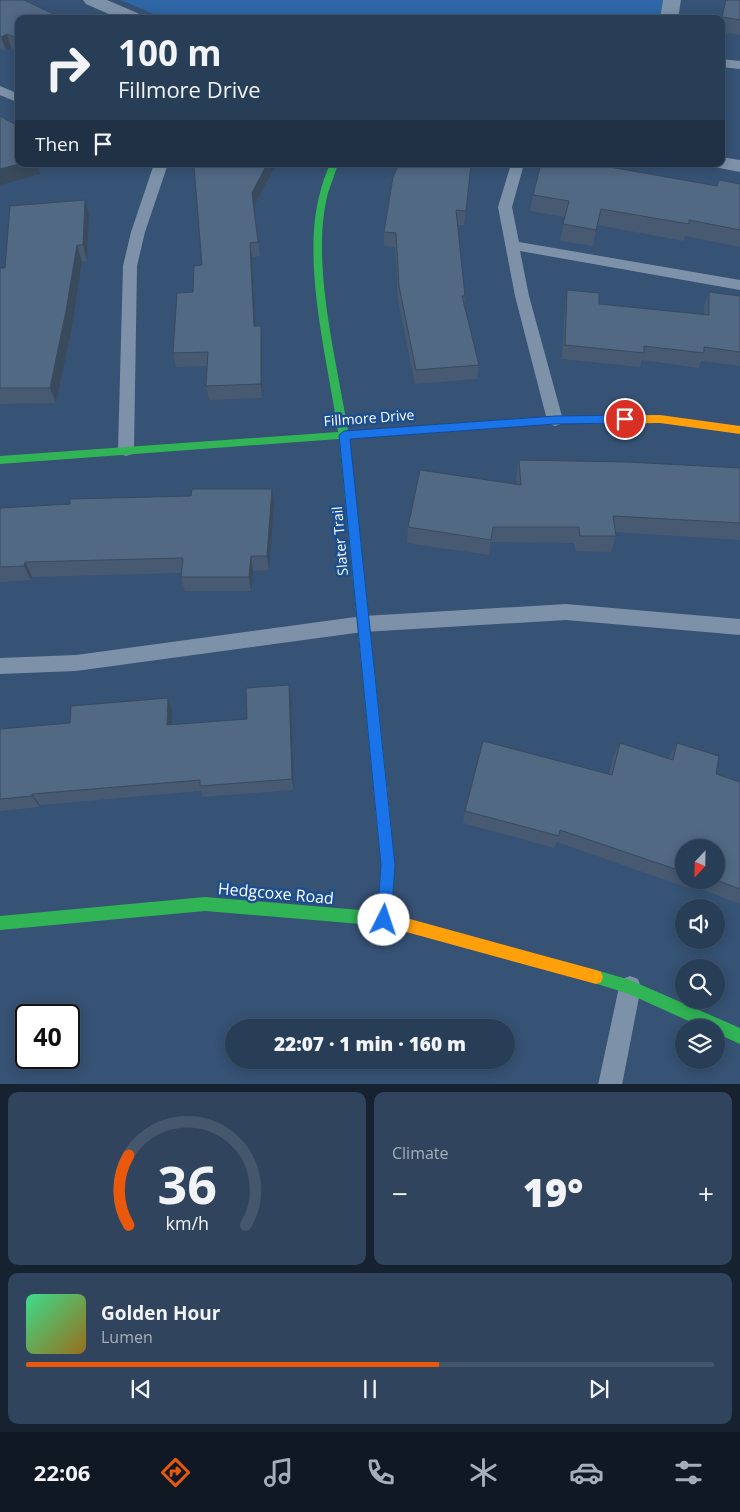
<!DOCTYPE html>
<meta charset="utf-8">
<style>
:root{--surface:#283e57;--page:#30455d;--text:#f1f3f6;--muted:#a5aeba;--line:#44576d;--accent:#ea580c}
body{margin:0;font-family:"Open Sans",sans-serif;background:var(--page);color:var(--text);height:100vh;display:flex;flex-direction:column;font-size:19px;white-space:nowrap}
*{box-sizing:border-box;margin:0}
p{font-size:16px;color:var(--muted)}
.icon{flex:none;width:28px;height:28px;fill:none;stroke:currentColor;stroke-width:2;stroke-linecap:round;stroke-linejoin:round}
.map{position:relative;height:1084px;overflow:hidden}
.details{display:flex;flex-direction:column;gap:8px;padding:8px;background:#162230;flex:1}
.details>*{flex:none}
.top-card{position:absolute;left:15px;top:15px;width:710px;height:152px;border-radius:10px;box-shadow:0 2px 12px #0003,0 0 0 1px var(--line);background:#283e57;color:var(--text);overflow:hidden}
.needle{width:32px;rotate:202deg}
.buttons{position:absolute;left:675px;top:839px;display:grid;gap:10px}
.buttons a{display:grid;place-items:center;width:50px;height:50px;border-radius:50%;background:var(--surface);box-shadow:0 2px 12px #0003,0 0 0 1px var(--line);font-size:25px}
.speed{position:absolute;left:15px;top:1004px;display:flex;gap:10px;font-size:25px;font-weight:700;text-align:center}
.speed>*{display:grid;place-content:center;width:65px;height:65px;border-radius:50%;background:var(--surface);box-shadow:0 2px 12px #0003,0 0 0 1px var(--line);line-height:1}
.speed .limit{border:2px solid #111;border-radius:8px;background:#fff;color:#111}
.pin{position:absolute;display:grid;place-items:center;width:42px;height:42px;color:#fff;margin:-21px;border:2px solid #fff;border-radius:50%;box-shadow:0 1px 5px #0007}
.me{position:absolute;width:55px;margin:-28px;rotate:4deg;stroke-linejoin:round;filter:drop-shadow(0 0 4px #0008)}
.turn{display:flex;align-items:center;gap:18px;height:105px;padding:0 20px;font-size:22px}
.turn .icon{width:65px;height:65px;stroke-width:2.5}
.turn b{display:block;font-size:35px;line-height:42px}
.then{display:flex;align-items:center;height:48px;padding:0 20px;background:#0003;gap:10px;font-size:19px}
.big{font-size:38px;font-weight:800;line-height:1.1}
.details .tile{flex:1;display:flex;flex-direction:column;justify-content:center;gap:8px;min-width:0;padding:0 18px;border-radius:10px;background:var(--page)}
.details .dial{align-items:center;gap:0}
.dial svg{height:130px;overflow:visible;fill:none;stroke:var(--line);stroke-width:7;stroke-linecap:round;text-anchor:middle}
.dial text{fill:var(--text);stroke:none}
.song{display:flex;align-items:center;gap:15px}
.cover{width:60px;height:60px;border-radius:8px;background:linear-gradient(135deg,hsl(150 70% 55%),hsl(40 70% 35%))}
.played{height:5px;border-radius:2px;background:linear-gradient(90deg,var(--accent) 60%,var(--line) 60%)}
.keys{display:flex;justify-content:space-around;direction:ltr}
.heat{display:flex;justify-content:space-between;align-items:center;font-size:28px;direction:ltr}
.details .tiles{flex:1;display:grid;gap:8px;grid-template-columns:1fr 1fr}
.tile:last-child{grid-column:span 2}
.trip{position:absolute;left:225px;top:1019px;width:290px;height:50px;border-radius:25px;background:var(--surface);box-shadow:0 2px 12px #0003,0 0 0 1px var(--line);font-weight:800;line-height:50px;text-align:center}
.tabs{display:flex;height:80px;justify-content:space-around;align-items:center;background:#101923;color:var(--muted)}
.tabs .icon{width:35px;height:35px}
.tabs .active{color:var(--accent)}
.tabs b{font-size:22px;color:var(--text)}
.map>svg:first-child{display:block}
.green{fill:#2f66a5}
.lines{fill:none;stroke-linecap:round;stroke-linejoin:round}
.lane{fill:#7d92a8;fill-rule:evenodd}
.street{fill:#7d92a8;fill-rule:evenodd}
.fast{fill:#30b455;fill-rule:evenodd}
.slow{fill:#ff9f0a;fill-rule:evenodd}
.wall{fill:#475a72;fill-rule:evenodd}
.shaded-wall{fill:#394a5c}
.building{fill:#526984;stroke:#394a5c}
.route{fill:#1a73e8;stroke:#114b97}
.labels{text-anchor:middle;stroke-width:5;stroke-linejoin:round;paint-order:stroke}
.street-label{font-size:14px;fill:#fff;stroke:#1b4f8f}
.near-street-label{font-size:16px;fill:#fff;stroke:#1b4f8f}
</style>
<div class="map">
<svg width="740" height="1085" viewBox="0 0 740 1085">
<rect width="100%" height="100%" fill="#365274"/>
<path class="green" d="M121,0H663L660,19H165Z"/>
<g class="lines">
<g class="lane">
<path d="M721,59L740,61V69L721,67Z"/>
<path d="M0,86L19,94V103L0,95Z"/>
<path d="M154,164H168L145,232L137,266L134,450L132,454L126,456L120,454L118,450L123,266L131,232Z"/>
<path d="M511,164H524L512,207L519,242L740,280V290L520,251L529,296L563,420L561,424L555,426L549,424L547,420L515,296L498,207Z"/>
<path d="M566,604L740,619V635L566,620L363,632L76,671L0,674V658L76,655L363,616Z"/>
<path d="M630,976L638,979L641,987L622,1085H598L619,987L622,979Z"/>
</g>
<g class="street">
<path d="M83,0H107L142,15L145,19H120L86,4Z"/>
<path d="M663,0H681L678,19H660Z"/>
<path d="M721,157L740,160V172L714,167L711,164H721Z"/>
</g>
<g class="fast">
<path d="M330,164H338C335,174 331,183 328,193C310,262 337,361 348,431L360,430L365,434L360,438L350,439L387,786L385,790L380,792L375,790L373,786L339,439L0,464V456L338,432C328,361 301,262 320,193C322,183 326,174 330,164Z"/>
<path d="M205,897L384,912L404,918L406,923L404,928L399,930L384,926L205,911L0,930V916Z"/>
<path d="M596,970L630,980L740,1028V1044L716,1033V1028H704L629,994L591,982L589,977L591,972Z"/>
</g>
<g class="slow">
<path d="M660,415L740,426V434L660,423L555,424L360,438L355,434L360,430L555,416Z"/>
<path d="M380,780L385,782L387,786L395,865L391,919L389,924L384,926L379,924L377,919L381,865L373,786L375,782Z"/>
<path d="M399,916L596,970L601,972L603,977L601,982L596,984L399,930L394,928L392,923L394,918Z"/>
</g>
</g>
<g class="wall">
<path d="M0,0L19,19V51L11,48L6,51L0,48Z"/>
<path d="M726,0H740V35L721,32V19Z"/>
<path d="M471,164L464,225H458L465,296L464,307L479,365L477,379L415,384L398,301L395,247L384,246V232Z"/>
<path d="M610,167L717,186L719,180L740,184V247L685,236L684,241L597,225L593,246L560,241L565,217L530,211L533,195Z"/>
<path d="M254,207L260,256L252,257L255,326H261L262,340V398L209,400L206,386L207,366L176,367L173,353L202,265Z"/>
<path d="M89,216L87,261L82,262L72,327L56,403L0,404V268H5Z"/>
<path d="M567,290L599,304L704,315V306L709,292L740,296V366L701,361L699,368L642,360L640,367L562,359L565,304Z"/>
<path d="M519,460L740,468V540L615,532L616,536L611,552L576,551L574,543L491,542L489,555L407,543L408,527L517,484L516,477Z"/>
<path d="M274,505L269,570L253,571L251,591H185L181,577V573L32,577L31,580L0,582V508Z"/>
<path d="M289,685L291,698L294,790L203,797L201,791L40,805V807L0,811V729L70,723L172,710V725L247,719Z"/>
<path d="M620,743L668,759L669,757L677,743L716,774L740,782V904L691,885L688,888L557,842L554,848L463,823L465,811L609,774L613,757ZM684,848L716,880H684Z"/>
</g>
<g class="shaded-wall">
<path d="M7,34L11,48L6,51L1,37Z"/>
<path d="M19,164H37L40,174L0,185V169Z"/>
<path d="M267,164H276L253,208L252,193Z"/>
<path d="M85,200L89,216L87,261L83,245Z"/>
<path d="M250,243L252,257L256,340L254,326Z"/>
<path d="M77,245L82,262L72,327L56,403L50,388Z"/>
<path d="M261,326L262,340V398L261,384Z"/>
<path d="M272,489L274,505L269,570L267,556Z"/>
<path d="M251,556L253,571L251,591L249,577Z"/>
<path d="M25,562L32,577L31,580L24,566Z"/>
<path d="M289,685L291,698L294,790L292,779Z"/>
<path d="M168,698L172,710V737L167,725Z"/>
<path d="M32,794L40,805V807L32,796Z"/>
</g>
<g class="building">
<path d="M0,0H24L64,19H19V39L7,34L1,37L0,36Z"/>
<path d="M726,0H740V20L722,17Z"/>
<path d="M0,116L18,126L19,127V164L0,169Z"/>
<path d="M195,164H267L252,193L258,242L250,243L254,326H261V384L206,386L208,352L173,353L177,293L193,292L194,266L202,265L194,166Z"/>
<path d="M399,164H471L466,211L456,210L465,296H462L479,365L416,370L399,286L396,233L384,232L393,177Z"/>
<path d="M541,164H610V167L717,186L719,180L740,184V230L689,220V224L601,209L596,230L563,224L569,201L533,195Z"/>
<path d="M85,200L83,245H77L66,311L50,388H0V268H5L10,206Z"/>
<path d="M567,290L599,293V304L709,315V292L740,296V352L704,347V353L644,346V353L565,345Z"/>
<path d="M519,460L627,462L740,468V523L613,516L616,536H580L579,527H493L491,540L408,527L420,470L521,485Z"/>
<path d="M192,489H272L267,556H251L249,577H181L183,558L25,562L24,566L0,567V508L70,504V499L191,496Z"/>
<path d="M289,685L292,779L200,786V780L32,794V796L0,799V729L70,723L71,706L168,698L167,725L247,719L246,688Z"/>
<path d="M483,741L612,775L620,743L673,760L677,743L719,756L716,774L740,782V889L716,880V848H684V872L560,830L559,836L465,811Z"/>
</g>
<path class="route" d="M625,415L630,419L625,423L555,424L350,439L395,865L391,920L389,925L384,927L379,925L377,920L381,865L339,435L344,431L555,416Z"/>
<g class="labels">
<g class="street-label">
<text transform="translate(369 418) rotate(-4)" y="5">Fillmore Drive</text>
<text transform="translate(340 541) rotate(-95)" y="5">Slater Trail</text>
</g>
<g class="near-street-label">
<text transform="translate(276 893) rotate(5)" y="6">Hedgcoxe Road</text>
</g>
</g>
</svg>
<div class="buttons">
<a><svg class="needle" viewBox="-14 -14 28 28"><path d="M0-13l5 13h-10z" fill="#e53935"/><path d="M0 13l5-13h-10z" fill="#a5aeba"/></svg></a>
<a><svg class="icon" aria-label="sound" viewBox="0 0 24 24"><path d="M4 9h4l5-4v14l-5-4H4zM17 9q2 3 0 6"/></svg></a>
<a><svg class="icon" aria-label="search" viewBox="0 0 24 24"><circle cx="10" cy="10" r="6"/><path d="M15 15l6 6"/></svg></a>
<a><svg class="icon" aria-label="layers" viewBox="0 0 24 24"><path d="M12 4l9 5-9 5-9-5zM3 14l9 5 9-5"/></svg></a>
</div>
<div class="speed"><div class="limit">40</div></div>
<div class="pin" style="left:625px;top:419px;background:#d93025"><svg class="icon" aria-label="arrive" viewBox="0 0 24 24"><path d="M6 21V4h12l-3 4 3 4H6"/></svg></div>
<svg class="me" style="left:384px;top:920px" viewBox="-20 -20 40 40"><circle r="19" fill="#fff"/><path d="M0-13L10 11 0 6-10 11z" fill="#1a73e8"/></svg>
<div class="trip">22:07 · 1 min · 160 m</div>
<div class="top-card">
<div class="turn"><svg class="icon" aria-label="right" viewBox="0 0 24 24"><path d="M7 20v-9h11M14 6l5 5-5 5"/></svg><div><b>100 m</b>Fillmore Drive</div></div>
<div class="then">Then<svg class="icon" aria-label="arrive" viewBox="0 0 24 24"><path d="M6 21V4h12l-3 4 3 4H6"/></svg></div>
</div>
</div>
<section class="details">
<div class="tiles">
<div class="tile dial"><svg viewBox="0 0 100 80">
<path d="M14 69A42 42 0 1 1 86 69"/>
<path d="M14 69A42 42 0 0 1 14 26" stroke="#ea580c"/>
<text x="50" y="56" font-size="32" font-weight="700">36</text>
<text x="50" y="72" font-size="11">km/h</text>
</svg></div>
<div class="tile"><p>Climate</p>
<div class="heat"><a>−</a><b class="big">19°</b><a>+</a></div>
</div>
<div class="tile">
<div class="song"><i class="cover"></i><div><b>Golden Hour</b><p>Lumen</p></div></div>
<div class="played"></div>
<div class="keys"><svg class="icon" aria-label="previous" viewBox="0 0 24 24"><path d="M18 5L8 12l10 7zM5 5v14"/></svg><svg class="icon" aria-label="pause" viewBox="0 0 24 24"><path d="M8 5v14M16 5v14"/></svg><svg class="icon" aria-label="next" viewBox="0 0 24 24"><path d="M6 5l10 7-10 7zM19 5v14"/></svg></div>
</div>
</div>
</section>
<nav class="tabs">
<b>22:06</b>
<svg class="icon active" aria-label="directions" viewBox="0 0 24 24"><path d="M12 3l9 9-9 9-9-9zM9 14v-3h6M13 9l2 2-2 2"/></svg>
<svg class="icon" aria-label="music" viewBox="0 0 24 24"><path d="M9 18V5l10-2v13"/><circle cx="6" cy="18" r="3"/><circle cx="16" cy="16" r="3"/></svg>
<svg class="icon" aria-label="phone" viewBox="0 0 24 24"><path d="M5 4h4l2 5-3 2q2 4 5 5l2-3 5 2v4C11 20 4 13 5 4z"/></svg>
<svg class="icon" aria-label="climate" viewBox="0 0 24 24"><path d="M12 3v18M4 7l16 10M4 17L20 7"/></svg>
<svg class="icon" aria-label="car" viewBox="0 0 24 24"><path d="M5 17H2v-5l4-1 3-4h7l3 4 3 1v5h-3M9 17h6M6 11h13"/><circle cx="7" cy="17" r="2"/><circle cx="17" cy="17" r="2"/></svg>
<svg class="icon" aria-label="filters" viewBox="0 0 24 24"><path d="M4 7h16M4 17h16"/><circle cx="9" cy="7" r="2"/><circle cx="15" cy="17" r="2"/></svg>
</nav>
